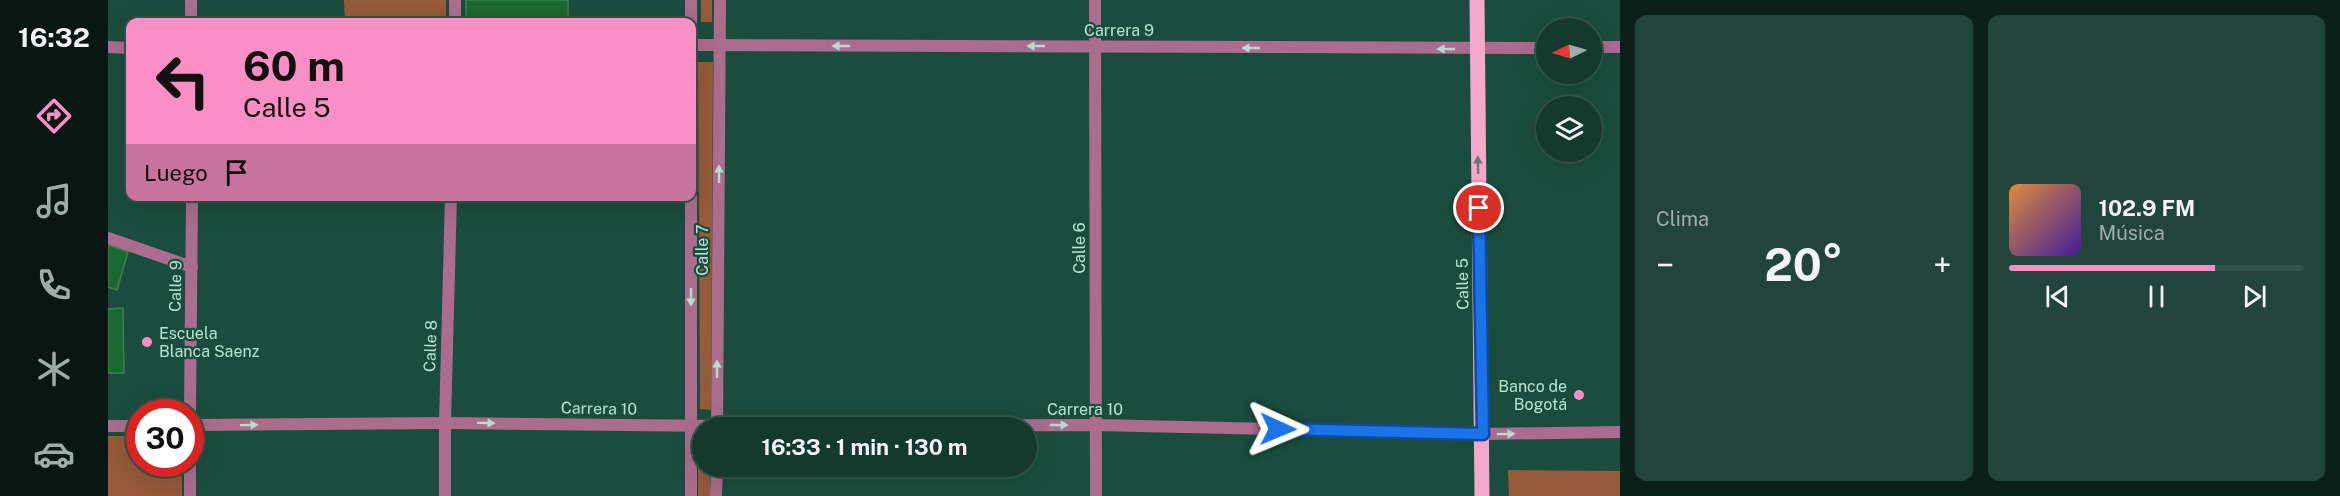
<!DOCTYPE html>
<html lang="es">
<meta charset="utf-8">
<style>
:root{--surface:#143a2e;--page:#21453a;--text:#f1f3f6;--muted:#9dadaa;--line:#33544a;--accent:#fa8fc6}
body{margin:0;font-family:"Public Sans",sans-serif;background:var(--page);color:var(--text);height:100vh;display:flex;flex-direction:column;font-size:22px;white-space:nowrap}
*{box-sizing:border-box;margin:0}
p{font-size:20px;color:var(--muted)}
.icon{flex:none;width:33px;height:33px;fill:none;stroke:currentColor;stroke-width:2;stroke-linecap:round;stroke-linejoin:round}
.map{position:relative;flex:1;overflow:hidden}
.sheet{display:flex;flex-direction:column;gap:15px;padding:15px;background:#0b2019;width:720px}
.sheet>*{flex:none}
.banner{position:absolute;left:18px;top:18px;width:570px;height:183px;border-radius:12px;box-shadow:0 6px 24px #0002,0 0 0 2px var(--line);background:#fa8fc6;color:#111;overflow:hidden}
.needle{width:39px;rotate:265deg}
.fabs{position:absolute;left:1428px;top:18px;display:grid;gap:12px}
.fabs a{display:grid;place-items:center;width:66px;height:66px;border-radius:50%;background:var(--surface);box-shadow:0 6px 24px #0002,0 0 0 2px var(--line);font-size:30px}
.speed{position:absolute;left:18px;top:399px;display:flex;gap:12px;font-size:30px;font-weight:700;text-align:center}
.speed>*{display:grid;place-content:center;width:78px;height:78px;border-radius:50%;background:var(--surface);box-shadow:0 6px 24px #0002,0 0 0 2px var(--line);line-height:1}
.speed .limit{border:9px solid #d22;background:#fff;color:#111}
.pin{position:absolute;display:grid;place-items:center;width:51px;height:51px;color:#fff;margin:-26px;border:3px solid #fff;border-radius:50%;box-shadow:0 2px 6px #0007}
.me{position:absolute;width:66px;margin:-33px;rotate:91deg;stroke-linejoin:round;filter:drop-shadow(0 0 4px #0008)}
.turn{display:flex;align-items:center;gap:21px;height:126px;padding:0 18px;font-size:27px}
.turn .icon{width:78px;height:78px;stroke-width:2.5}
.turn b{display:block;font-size:42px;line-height:51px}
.then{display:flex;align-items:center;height:57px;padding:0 18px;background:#0003;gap:12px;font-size:22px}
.big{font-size:45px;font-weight:700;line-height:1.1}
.sheet .tile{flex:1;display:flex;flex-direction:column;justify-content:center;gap:9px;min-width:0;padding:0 21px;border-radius:12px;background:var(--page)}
.song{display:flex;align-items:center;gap:18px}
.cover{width:72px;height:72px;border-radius:9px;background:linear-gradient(135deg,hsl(30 70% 55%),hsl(260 70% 35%))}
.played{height:6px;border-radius:3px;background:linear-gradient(90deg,var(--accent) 70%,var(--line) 70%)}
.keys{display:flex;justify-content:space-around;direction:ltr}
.heat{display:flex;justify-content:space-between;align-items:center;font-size:33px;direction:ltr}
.sheet .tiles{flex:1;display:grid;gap:15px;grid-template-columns:repeat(2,1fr)}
.trip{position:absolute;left:584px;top:417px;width:345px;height:60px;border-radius:30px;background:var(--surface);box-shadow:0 6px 24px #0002,0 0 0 2px var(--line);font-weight:700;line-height:60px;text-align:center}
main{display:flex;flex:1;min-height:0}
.menu{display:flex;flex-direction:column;width:108px;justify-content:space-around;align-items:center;background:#081712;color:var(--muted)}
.menu .icon{width:42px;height:42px}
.menu .active{color:var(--accent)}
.menu b{font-size:27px;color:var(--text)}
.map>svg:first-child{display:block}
.green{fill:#955b3a}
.building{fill:#1c6832;stroke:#3f7f4d;stroke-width:1.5}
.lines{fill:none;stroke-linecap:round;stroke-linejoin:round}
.minor{stroke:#ac6c8c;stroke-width:12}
.primary{stroke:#f5a8cd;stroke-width:15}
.oneway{fill:#b6dcce}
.oneway2{fill:#727177}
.route-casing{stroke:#114b97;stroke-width:15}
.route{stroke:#1a73e8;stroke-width:10}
.poi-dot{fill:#fa8fc6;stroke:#1a4d3d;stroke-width:2}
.labels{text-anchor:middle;stroke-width:4.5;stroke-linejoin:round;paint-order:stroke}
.street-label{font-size:16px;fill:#b7e2d1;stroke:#1a4d3d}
.poi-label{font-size:16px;fill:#b7e2d1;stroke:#1a4d3d;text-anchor:start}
</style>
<main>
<nav class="menu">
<b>16:32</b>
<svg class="icon active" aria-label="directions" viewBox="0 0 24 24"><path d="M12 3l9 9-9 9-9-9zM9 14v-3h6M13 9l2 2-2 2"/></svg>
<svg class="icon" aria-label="music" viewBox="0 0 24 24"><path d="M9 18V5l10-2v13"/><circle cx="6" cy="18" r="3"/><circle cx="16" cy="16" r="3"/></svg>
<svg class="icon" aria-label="phone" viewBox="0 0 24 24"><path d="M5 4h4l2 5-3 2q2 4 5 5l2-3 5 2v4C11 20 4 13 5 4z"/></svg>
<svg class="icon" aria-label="climate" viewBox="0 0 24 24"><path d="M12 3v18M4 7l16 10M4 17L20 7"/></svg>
<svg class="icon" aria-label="car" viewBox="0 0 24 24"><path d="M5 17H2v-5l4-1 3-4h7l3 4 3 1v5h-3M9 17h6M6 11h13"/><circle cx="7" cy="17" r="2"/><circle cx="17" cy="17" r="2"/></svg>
</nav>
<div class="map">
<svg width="1512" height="496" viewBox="0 0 1512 496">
<rect width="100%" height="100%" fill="#1a4d3d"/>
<g class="green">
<path d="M236,0H338V22H237Z"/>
<rect x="593" y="0" width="11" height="22"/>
<path d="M590,62H605L603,410L592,409Z"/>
<path d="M0,436H31L32,464H74V496H0Z"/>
<path d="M590,442H594V466L602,467V496H590Z"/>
<path d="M1400,470L1512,471V496H1401Z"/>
</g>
<g class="building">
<rect x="358" y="0" width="102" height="22"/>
<path d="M0,245L20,252L9,290L0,287Z"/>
<path d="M15,308L16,373H0V309Z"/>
</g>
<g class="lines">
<g class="minor">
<path d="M83,0V22"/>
<path d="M347,0V22"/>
<path d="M987,0L988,496"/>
<path d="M583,22V0"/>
<path d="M584,45L1438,48"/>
<path d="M0,47L22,48"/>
<path d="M1484,47H1512"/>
<path d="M0,238L84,267"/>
<path d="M82,412L84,196"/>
<path d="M82,425L337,423L609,426L988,425L1375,434L1512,432"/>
<path d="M0,426H32"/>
<path d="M609,428L612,0"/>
<path d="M82,464V496"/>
<path d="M337,496V423L343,196"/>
<path d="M583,496V196"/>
<path d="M608,496L609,466"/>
</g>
<path class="primary" d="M1369,0L1374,496"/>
</g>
<defs><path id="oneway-solid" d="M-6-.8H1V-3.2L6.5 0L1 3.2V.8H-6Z" transform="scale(1.5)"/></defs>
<g class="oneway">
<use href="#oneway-solid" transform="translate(733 46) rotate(-180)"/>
<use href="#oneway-solid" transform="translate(928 46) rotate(-180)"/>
<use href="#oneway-solid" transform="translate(1143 48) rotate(-180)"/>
<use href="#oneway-solid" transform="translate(1338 49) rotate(-180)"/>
<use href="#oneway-solid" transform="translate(611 174) rotate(-90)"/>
<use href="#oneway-solid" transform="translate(583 297) rotate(90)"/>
<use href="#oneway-solid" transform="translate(609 369) rotate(-90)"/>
<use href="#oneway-solid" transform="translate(378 423) rotate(1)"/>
<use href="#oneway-solid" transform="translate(141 425) rotate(-1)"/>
<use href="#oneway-solid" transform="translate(951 425)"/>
<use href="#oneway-solid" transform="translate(1398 434) rotate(-1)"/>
</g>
<use class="oneway2" href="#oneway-solid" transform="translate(1370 165) rotate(-91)"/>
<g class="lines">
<defs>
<path id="route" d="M1170,429L1375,434L1371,208"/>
</defs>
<use href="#route" class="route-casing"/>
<use href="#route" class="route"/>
</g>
<g class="poi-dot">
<circle cx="39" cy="342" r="6"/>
<circle cx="1471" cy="395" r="6"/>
</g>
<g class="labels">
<g class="street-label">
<text x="1011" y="36">Carrera 9</text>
<text transform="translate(971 248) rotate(-90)" y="6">Calle 6</text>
<text transform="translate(594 250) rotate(-90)" y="6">Calle 7</text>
<text transform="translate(1354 284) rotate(-91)" y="6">Calle 5</text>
<text transform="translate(67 286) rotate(-89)" y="6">Calle 9</text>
<text transform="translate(322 346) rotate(-88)" y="6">Calle 8</text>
<text transform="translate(491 408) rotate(1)" y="6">Carrera 10</text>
<text x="977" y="415">Carrera 10</text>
</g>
<g class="poi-label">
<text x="51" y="339">Escuela<tspan x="51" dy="18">Blanca Saenz</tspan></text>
<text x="1459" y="392" text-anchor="end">Banco de<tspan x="1459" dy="18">Bogotá</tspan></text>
</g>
</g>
</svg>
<div class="fabs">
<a><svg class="needle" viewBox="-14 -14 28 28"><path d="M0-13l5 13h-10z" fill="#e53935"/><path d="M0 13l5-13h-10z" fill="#9dadaa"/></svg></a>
<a><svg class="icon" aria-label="layers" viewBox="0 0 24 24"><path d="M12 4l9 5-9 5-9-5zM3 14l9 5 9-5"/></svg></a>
</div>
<div class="speed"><div class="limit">30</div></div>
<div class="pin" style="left:1371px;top:208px;background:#d93025"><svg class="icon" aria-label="arrive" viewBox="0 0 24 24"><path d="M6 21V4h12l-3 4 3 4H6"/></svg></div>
<svg class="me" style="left:1170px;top:429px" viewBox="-20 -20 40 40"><path d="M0-17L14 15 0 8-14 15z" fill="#1a73e8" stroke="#fff" stroke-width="4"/></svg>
<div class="trip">16:33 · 1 min · 130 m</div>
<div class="banner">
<div class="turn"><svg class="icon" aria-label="left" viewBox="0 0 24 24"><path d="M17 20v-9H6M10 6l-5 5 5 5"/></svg><div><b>60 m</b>Calle 5</div></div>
<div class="then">Luego<svg class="icon" aria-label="arrive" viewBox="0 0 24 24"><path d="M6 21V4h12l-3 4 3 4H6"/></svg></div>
</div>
</div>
<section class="sheet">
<div class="tiles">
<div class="tile"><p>Clima</p>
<div class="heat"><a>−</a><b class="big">20°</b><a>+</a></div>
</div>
<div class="tile">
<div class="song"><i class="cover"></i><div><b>102.9 FM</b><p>Música</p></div></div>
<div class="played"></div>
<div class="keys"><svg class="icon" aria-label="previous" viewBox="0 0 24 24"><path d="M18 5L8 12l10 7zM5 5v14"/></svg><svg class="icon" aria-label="pause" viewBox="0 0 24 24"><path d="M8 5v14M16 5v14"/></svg><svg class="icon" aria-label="next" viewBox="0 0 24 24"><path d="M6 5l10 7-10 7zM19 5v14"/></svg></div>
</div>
</div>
</section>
</main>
